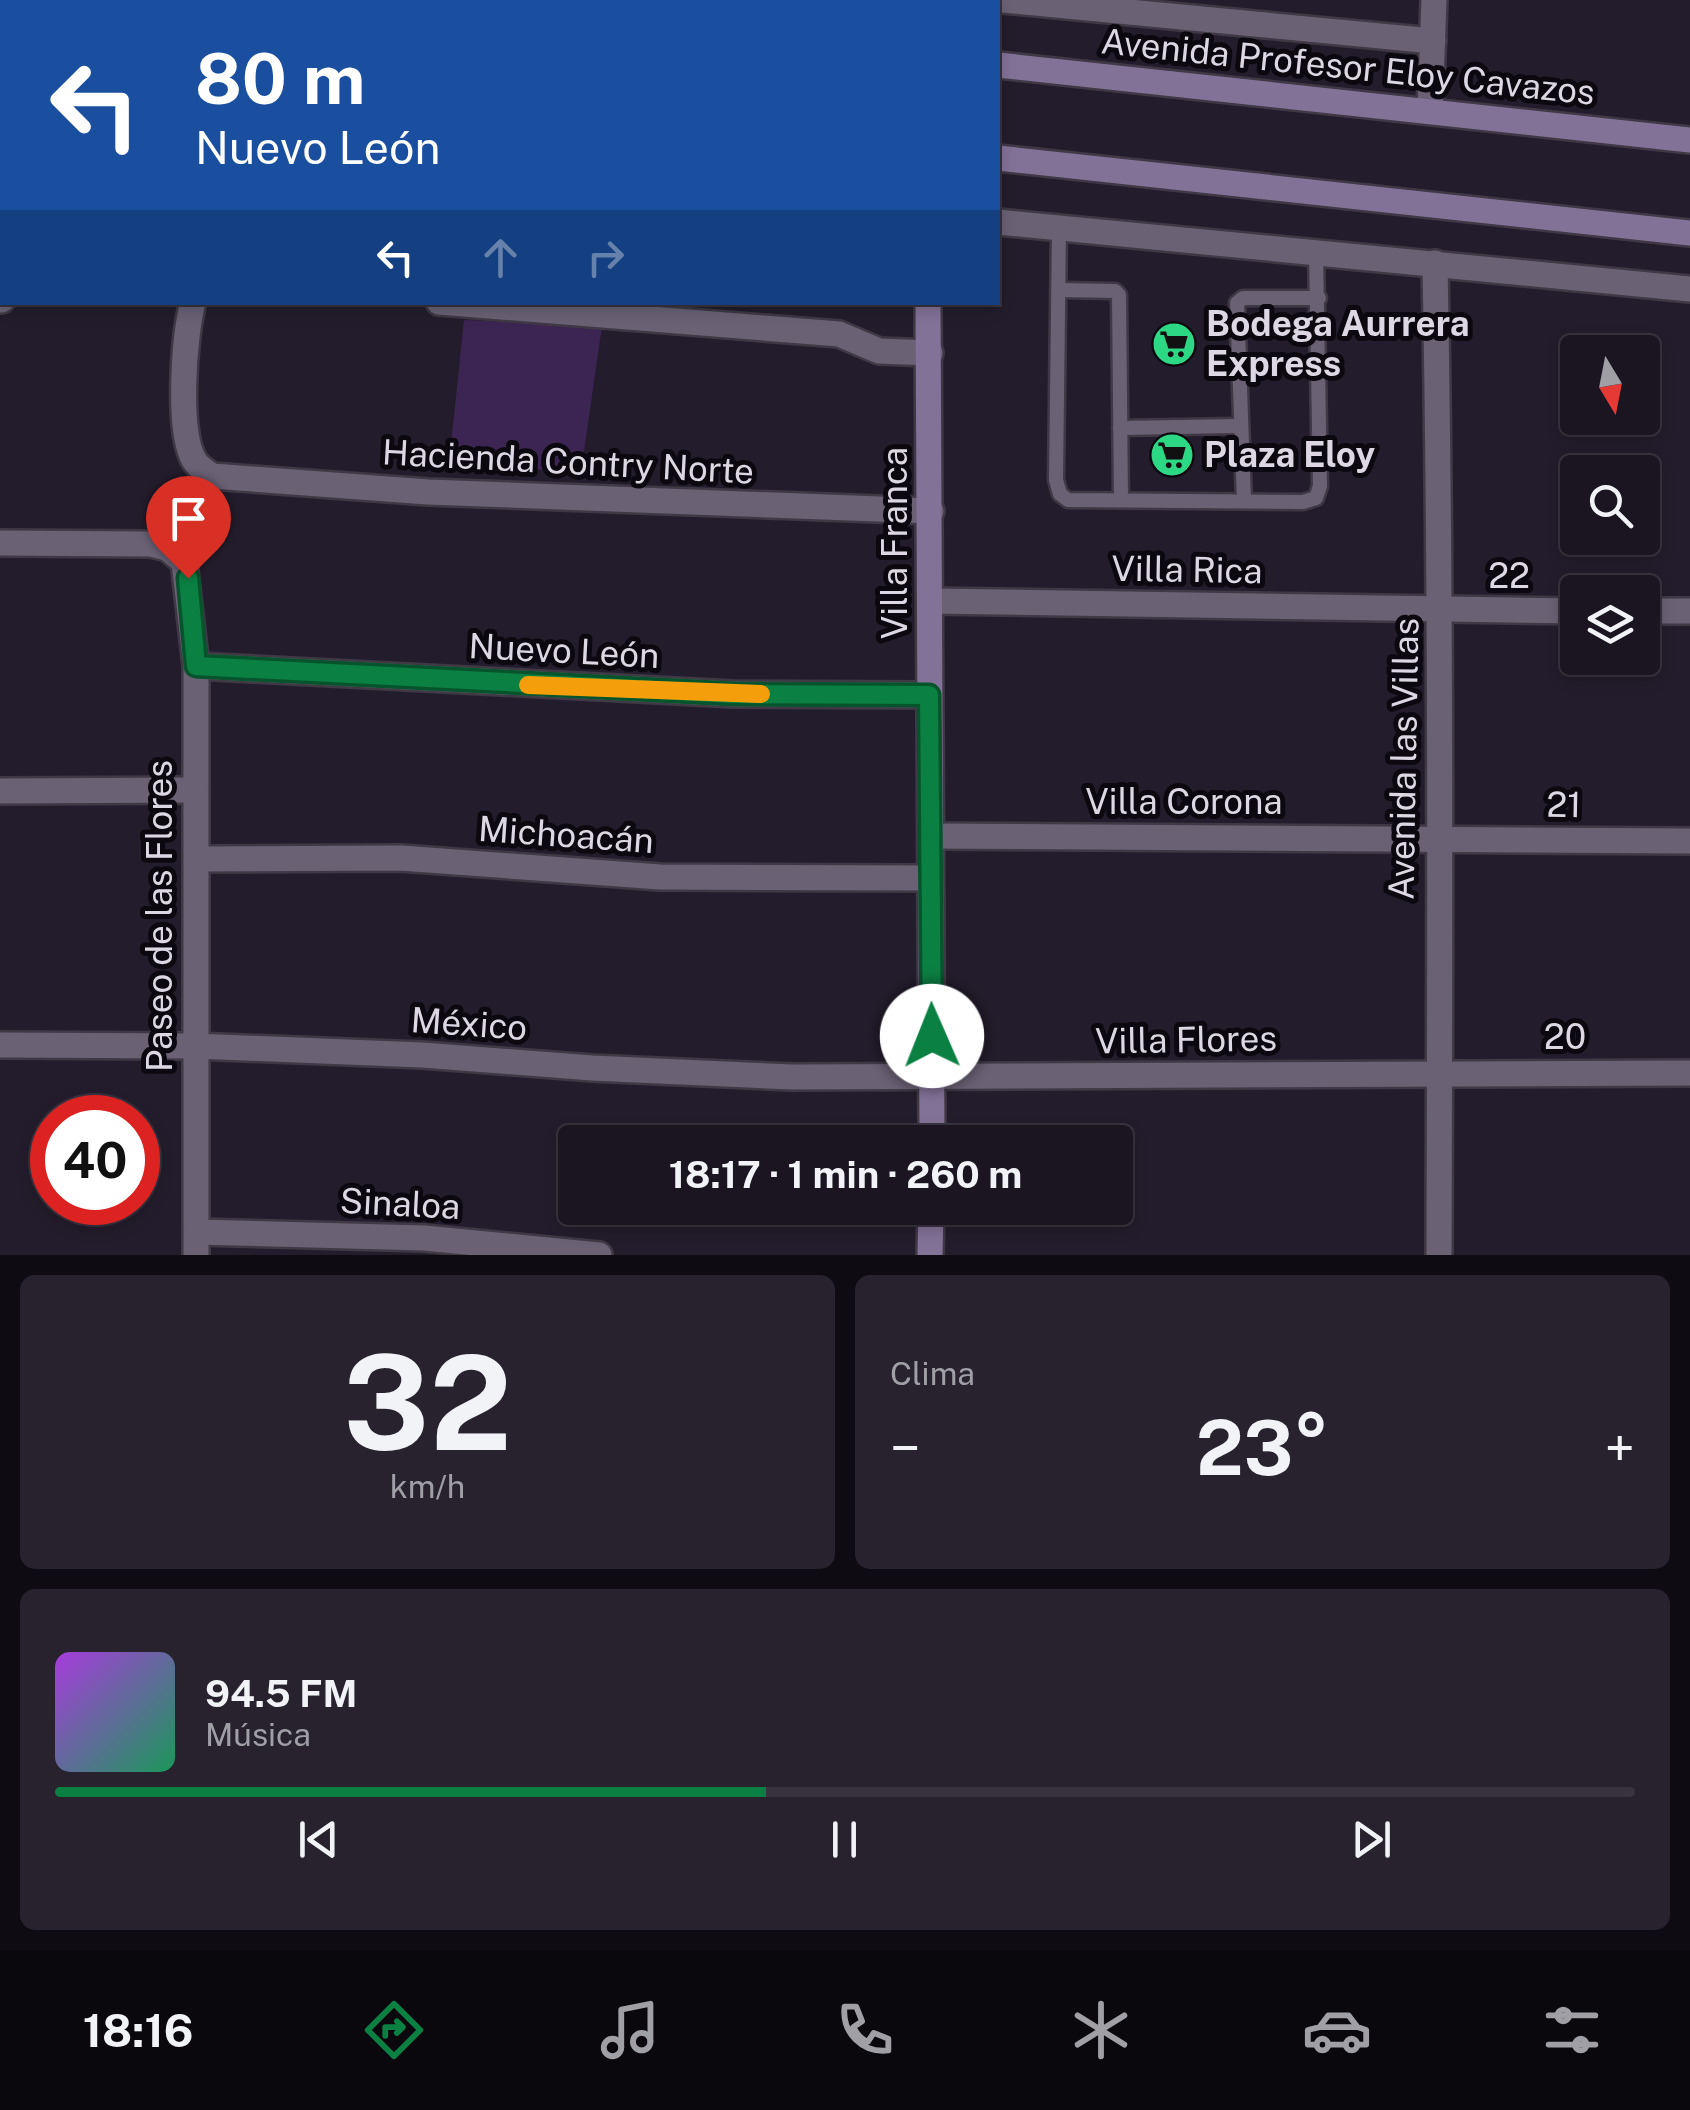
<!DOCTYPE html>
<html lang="es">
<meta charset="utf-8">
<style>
:root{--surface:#1a1521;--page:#27222e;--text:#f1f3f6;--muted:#9f9fa5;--line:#38343f;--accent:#0b8043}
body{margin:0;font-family:"Public Sans",sans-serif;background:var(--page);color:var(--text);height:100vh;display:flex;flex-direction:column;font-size:38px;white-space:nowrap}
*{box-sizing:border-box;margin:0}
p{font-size:32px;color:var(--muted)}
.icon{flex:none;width:55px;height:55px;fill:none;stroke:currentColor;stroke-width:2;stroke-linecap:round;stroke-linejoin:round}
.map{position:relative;height:1255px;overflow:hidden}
.details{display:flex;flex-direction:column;gap:20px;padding:20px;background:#0e0c12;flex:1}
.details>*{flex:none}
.hud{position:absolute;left:0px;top:0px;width:1000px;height:305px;box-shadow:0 5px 15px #0003,0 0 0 2px var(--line);background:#1a4fa0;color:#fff;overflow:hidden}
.needle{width:65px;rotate:170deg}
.controls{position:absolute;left:1560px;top:335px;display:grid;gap:20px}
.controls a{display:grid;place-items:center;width:100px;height:100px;border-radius:10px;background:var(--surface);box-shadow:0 5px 15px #0003,0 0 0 2px var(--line);font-size:50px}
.speed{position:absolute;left:30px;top:1095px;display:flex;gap:20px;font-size:50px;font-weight:700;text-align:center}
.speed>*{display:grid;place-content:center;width:130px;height:130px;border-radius:50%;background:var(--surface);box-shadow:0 5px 15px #0003,0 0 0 2px var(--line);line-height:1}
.speed .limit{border:15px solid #d22;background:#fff;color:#111}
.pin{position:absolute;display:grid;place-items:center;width:85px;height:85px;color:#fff;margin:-102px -42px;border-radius:50% 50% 50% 0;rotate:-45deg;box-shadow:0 0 10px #0007}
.pin .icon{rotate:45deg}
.me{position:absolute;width:110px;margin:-55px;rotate:359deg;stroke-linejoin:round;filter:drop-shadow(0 0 8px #0008)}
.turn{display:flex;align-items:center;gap:35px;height:210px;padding:0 30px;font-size:45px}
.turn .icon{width:130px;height:130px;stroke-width:2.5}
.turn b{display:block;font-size:70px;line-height:85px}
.lanes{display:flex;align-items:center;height:95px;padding:0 30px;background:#0003;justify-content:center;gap:50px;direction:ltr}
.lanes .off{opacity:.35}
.big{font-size:75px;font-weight:700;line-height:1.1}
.details .widget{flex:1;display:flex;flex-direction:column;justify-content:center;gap:15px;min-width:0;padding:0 35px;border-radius:15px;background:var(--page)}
.details .dial{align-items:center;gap:0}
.dial b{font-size:130px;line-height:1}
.song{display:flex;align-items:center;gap:30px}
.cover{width:120px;height:120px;border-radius:15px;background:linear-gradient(135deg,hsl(280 70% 55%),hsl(150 70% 35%))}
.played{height:10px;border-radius:5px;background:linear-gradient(90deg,var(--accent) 45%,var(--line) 45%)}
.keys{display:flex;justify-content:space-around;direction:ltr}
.heat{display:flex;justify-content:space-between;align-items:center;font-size:55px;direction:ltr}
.details .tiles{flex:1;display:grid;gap:20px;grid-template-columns:1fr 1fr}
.widget:last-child{grid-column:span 2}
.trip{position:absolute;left:558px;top:1125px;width:575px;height:100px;border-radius:10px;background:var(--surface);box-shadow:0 5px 15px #0003,0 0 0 2px var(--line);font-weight:700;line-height:100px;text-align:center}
.tabs{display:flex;height:160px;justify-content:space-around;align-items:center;background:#0a080d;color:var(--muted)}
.tabs .icon{width:70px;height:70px}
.tabs .active{color:var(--accent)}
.tabs b{font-size:45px;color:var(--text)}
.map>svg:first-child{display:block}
.green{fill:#3c2552}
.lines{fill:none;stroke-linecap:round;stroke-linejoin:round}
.lane-casing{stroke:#3f3845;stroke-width:19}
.street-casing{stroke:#3f3845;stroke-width:30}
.secondary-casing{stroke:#3f3845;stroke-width:30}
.lane{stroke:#6a6175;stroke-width:14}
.street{stroke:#6a6175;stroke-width:25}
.secondary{stroke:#837298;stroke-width:25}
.route-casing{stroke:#07532c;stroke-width:25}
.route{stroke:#0b8043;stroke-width:18}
.slow{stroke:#f59e0b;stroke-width:18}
.labels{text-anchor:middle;stroke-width:10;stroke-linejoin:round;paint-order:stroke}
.street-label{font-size:35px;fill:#dcd7e2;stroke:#0b080f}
.poi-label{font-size:35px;font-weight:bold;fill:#dcd7e2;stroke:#0b080f;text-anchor:start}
</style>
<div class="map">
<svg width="1690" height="1255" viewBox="0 0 1690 1255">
<rect width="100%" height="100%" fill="#231c2c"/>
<path class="green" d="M464,320L602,326L581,472L449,464Z"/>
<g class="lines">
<defs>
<g id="lane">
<path d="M1059,227L1056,480L1060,494L1068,500L1303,502L1316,498L1320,486L1316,252"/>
<path d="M1060,290L1115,291L1119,295L1121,500"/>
<path d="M1120,428L1238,426"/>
<path d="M1244,501L1237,303L1243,298H1319"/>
</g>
<g id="street">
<path d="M1003,0L1433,41"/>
<path d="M823,2V0"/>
<path d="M1430,110L1434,0"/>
<path d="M998,222L1690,289"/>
<path d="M1435,263C1441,594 1440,924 1439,1255"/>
<path d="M0,300H2"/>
<path d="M193,302C184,336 177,430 194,460C198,467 206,472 212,476L428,492L931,511"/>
<path d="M439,302L839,334L879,351L930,353"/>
<path d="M0,543L151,544L167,548L184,562L196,666V1255"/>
<path d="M931,601L1578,611"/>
<path d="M1642,611H1690"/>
<path d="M196,666L733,694L929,695"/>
<path d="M0,791L195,790"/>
<path d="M931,836L1690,841"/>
<path d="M197,859L401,858L660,877L929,878"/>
<path d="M0,1045L195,1046L422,1055L592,1068L792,1077L1690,1073"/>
<path d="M197,1232L424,1238L599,1255"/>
</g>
<g id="secondary">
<path d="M330,0L356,2"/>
<path d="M0,60H2"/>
<path d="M998,65L1690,140"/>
<path d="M998,158L1690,233"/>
<path d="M928,302L932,1142"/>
<path d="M930,1255L931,1208"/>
</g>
</defs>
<use href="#lane" class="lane-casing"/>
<use href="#street" class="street-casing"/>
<use href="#secondary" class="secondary-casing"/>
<use href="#lane" class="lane"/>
<use href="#street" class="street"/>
<use href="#secondary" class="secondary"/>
</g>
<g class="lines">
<defs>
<path id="route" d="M188,578L196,666L734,694L929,695L932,1036"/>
</defs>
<use href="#route" class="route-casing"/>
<use href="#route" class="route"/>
<path class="slow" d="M528,685L761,694"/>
</g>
<defs>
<symbol id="supermarket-disc" viewBox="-11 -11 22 22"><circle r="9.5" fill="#2dd884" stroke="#0b080f"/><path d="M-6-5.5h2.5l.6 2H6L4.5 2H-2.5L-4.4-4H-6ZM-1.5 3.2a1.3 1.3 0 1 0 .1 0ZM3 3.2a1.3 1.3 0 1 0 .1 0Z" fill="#111"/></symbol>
</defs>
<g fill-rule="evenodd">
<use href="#supermarket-disc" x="1149" y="319" width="50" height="50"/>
<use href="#supermarket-disc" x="1147" y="430" width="50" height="50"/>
</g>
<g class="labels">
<g class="street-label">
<text transform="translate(1348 67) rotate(6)" y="12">Avenida Profesor Eloy Cavazos</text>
<text transform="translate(568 462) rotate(3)" y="12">Hacienda Contry Norte</text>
<text transform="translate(895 543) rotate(-90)" y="12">Villa Franca</text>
<text transform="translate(1187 570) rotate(1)" y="12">Villa Rica</text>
<text x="1509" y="588">22</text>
<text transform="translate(564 651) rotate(3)" y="12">Nuevo León</text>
<text transform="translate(1404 759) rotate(-89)" y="12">Avenida las Villas</text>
<text x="1184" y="814">Villa Corona</text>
<text transform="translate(1564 805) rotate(1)" y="12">21</text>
<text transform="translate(566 835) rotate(4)" y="12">Michoacán</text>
<text transform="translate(160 916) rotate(-90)" y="12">Paseo de las Flores</text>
<text transform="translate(469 1024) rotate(4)" y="12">México</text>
<text x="1565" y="1049">20</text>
<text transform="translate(1186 1040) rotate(-1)" y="12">Villa Flores</text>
<text transform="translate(400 1204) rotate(3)" y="12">Sinaloa</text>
</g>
<g class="poi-label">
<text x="1206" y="336">Bodega Aurrera<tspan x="1206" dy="40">Express</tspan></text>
<text x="1204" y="467">Plaza Eloy</text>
</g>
</g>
</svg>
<div class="controls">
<a><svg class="needle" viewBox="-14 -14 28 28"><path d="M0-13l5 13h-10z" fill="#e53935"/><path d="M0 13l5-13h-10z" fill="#9f9fa5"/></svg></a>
<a><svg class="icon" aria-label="search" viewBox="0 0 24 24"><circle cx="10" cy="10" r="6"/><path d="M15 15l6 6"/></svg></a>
<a><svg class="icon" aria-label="layers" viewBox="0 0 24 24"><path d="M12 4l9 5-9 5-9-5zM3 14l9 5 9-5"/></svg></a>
</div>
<div class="speed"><div class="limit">40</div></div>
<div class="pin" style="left:188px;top:578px;background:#d93025"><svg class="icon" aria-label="arrive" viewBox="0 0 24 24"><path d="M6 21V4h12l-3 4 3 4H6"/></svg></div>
<svg class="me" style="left:932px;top:1036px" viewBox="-20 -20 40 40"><circle r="19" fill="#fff"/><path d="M0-13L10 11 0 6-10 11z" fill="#0b8043"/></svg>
<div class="trip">18:17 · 1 min · 260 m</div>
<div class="hud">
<div class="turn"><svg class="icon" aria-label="left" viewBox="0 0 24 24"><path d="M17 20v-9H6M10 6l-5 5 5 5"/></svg><div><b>80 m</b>Nuevo León</div></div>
<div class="lanes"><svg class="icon" aria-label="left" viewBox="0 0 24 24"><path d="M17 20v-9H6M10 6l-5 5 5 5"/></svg><svg class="icon off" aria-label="ahead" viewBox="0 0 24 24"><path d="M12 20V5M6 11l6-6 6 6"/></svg><svg class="icon off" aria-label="right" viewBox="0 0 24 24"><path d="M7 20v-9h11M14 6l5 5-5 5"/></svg></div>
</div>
</div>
<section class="details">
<div class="tiles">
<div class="widget dial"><b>32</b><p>km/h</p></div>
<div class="widget"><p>Clima</p>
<div class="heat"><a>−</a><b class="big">23°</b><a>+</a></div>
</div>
<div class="widget">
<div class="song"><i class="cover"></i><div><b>94.5 FM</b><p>Música</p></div></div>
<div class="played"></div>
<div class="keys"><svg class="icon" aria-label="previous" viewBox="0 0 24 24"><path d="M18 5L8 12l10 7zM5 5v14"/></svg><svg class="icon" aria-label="pause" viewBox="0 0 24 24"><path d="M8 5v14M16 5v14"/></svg><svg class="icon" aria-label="next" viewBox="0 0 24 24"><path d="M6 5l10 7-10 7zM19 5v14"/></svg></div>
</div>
</div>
</section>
<nav class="tabs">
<b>18:16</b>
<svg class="icon active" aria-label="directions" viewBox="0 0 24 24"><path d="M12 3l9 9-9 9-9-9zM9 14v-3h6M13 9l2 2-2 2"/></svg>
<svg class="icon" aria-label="music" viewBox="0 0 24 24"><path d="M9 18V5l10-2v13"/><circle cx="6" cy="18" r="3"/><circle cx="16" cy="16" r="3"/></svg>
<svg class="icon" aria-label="phone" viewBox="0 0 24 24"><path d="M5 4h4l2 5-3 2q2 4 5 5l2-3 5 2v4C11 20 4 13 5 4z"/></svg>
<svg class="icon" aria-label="climate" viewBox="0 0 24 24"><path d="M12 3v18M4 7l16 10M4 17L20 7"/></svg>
<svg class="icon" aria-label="car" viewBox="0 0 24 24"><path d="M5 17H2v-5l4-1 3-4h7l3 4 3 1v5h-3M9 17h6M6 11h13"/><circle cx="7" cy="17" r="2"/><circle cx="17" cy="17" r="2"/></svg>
<svg class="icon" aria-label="filters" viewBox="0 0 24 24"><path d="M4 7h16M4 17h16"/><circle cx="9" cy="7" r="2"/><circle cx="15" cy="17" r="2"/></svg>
</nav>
